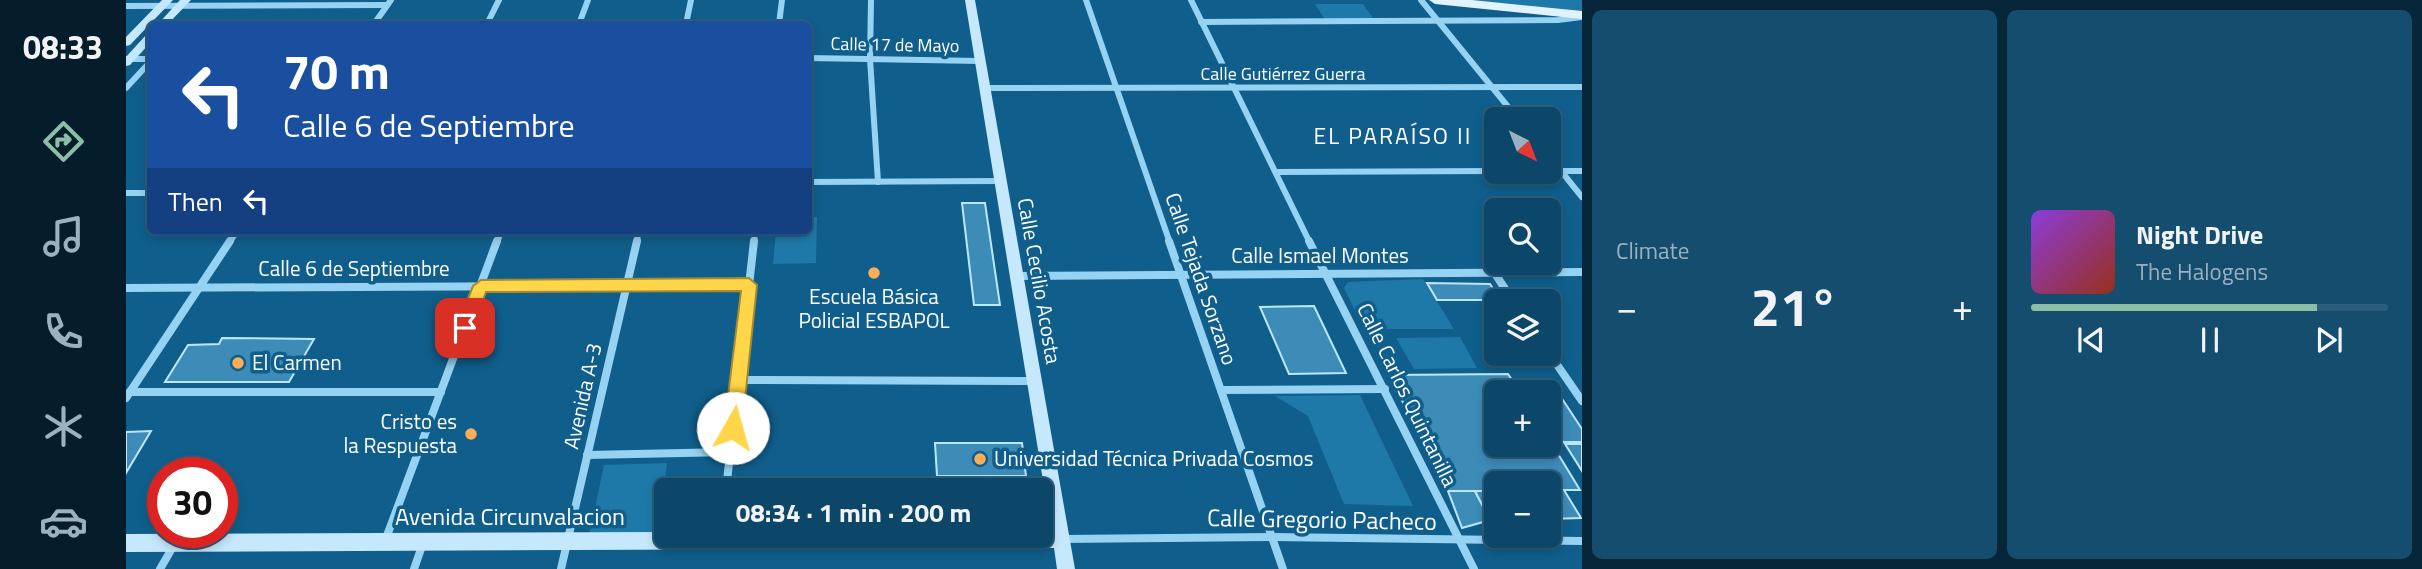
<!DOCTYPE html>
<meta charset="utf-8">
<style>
:root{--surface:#0c4668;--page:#154d6e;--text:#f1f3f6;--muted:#9ab1c0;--line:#2c5e7c;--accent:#8abfa5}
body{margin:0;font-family:"Titillium Web",sans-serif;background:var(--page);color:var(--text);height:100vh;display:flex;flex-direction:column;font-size:26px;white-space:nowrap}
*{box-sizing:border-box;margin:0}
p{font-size:23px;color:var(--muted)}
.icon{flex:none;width:38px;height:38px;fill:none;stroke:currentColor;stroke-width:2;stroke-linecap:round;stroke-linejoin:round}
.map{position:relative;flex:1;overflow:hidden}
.panel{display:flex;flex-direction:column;gap:10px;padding:10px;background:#072639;width:840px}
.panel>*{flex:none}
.banner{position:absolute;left:21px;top:21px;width:665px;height:214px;border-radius:10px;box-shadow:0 4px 10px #0003,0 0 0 2px var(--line);background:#1a4fa0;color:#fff;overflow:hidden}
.needle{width:46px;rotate:138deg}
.controls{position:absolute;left:1358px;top:107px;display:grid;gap:14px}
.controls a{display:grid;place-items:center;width:77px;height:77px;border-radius:10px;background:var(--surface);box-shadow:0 4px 10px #0003,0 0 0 2px var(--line);font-size:35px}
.speed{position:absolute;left:21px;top:457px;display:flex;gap:14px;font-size:35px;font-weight:700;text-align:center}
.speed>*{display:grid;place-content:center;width:91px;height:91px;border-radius:50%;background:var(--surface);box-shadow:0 4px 10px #0003,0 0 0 2px var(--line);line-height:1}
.speed .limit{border:10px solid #d22;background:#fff;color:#111}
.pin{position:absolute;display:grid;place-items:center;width:60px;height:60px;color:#fff;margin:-30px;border-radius:14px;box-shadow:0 4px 10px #0006}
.me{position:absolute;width:77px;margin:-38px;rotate:7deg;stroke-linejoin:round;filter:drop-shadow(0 0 5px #0008)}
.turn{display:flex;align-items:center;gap:24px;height:147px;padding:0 21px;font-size:32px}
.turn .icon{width:91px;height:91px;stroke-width:2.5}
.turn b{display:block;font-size:49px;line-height:60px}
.then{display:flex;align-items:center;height:66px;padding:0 21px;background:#0003;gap:14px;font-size:26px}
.big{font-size:52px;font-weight:700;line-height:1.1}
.panel .card{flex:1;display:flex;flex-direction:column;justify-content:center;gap:10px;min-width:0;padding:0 24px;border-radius:10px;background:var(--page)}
.song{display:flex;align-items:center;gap:21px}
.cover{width:84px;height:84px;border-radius:10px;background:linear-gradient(135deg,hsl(270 70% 55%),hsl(10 70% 35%))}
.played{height:7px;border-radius:4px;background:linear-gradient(90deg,var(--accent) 80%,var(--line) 80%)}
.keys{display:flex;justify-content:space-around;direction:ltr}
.heat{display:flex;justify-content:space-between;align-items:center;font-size:38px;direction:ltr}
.panel .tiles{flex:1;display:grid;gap:10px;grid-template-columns:repeat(2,1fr)}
.trip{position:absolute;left:528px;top:478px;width:399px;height:70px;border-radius:10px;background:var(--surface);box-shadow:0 4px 10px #0003,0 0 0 2px var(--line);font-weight:700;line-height:70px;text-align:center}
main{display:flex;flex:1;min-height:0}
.tab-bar{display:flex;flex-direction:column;width:126px;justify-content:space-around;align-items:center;background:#051c2a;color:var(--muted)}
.tab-bar .icon{width:49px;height:49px}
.tab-bar .selected{color:var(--accent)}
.tab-bar b{font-size:32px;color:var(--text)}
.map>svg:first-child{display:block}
.green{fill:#1e79a9}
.building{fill:#3d8bb7;stroke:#bde7fd;stroke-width:2}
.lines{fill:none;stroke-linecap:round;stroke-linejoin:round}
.street-far1{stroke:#96d2f2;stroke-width:6}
.street{stroke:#96d2f2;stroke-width:8}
.secondary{fill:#c5e8fc;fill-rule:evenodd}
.primary{fill:#e1f3ff;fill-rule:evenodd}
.route{fill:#ffd54a;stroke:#a68a30;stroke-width:2}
.poi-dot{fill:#ffae57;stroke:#105e8b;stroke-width:2.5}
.labels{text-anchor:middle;stroke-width:7;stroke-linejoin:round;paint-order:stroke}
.far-street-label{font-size:18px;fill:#fff;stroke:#105e8b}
.street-label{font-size:21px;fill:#fff;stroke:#105e8b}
.poi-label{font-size:21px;fill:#fff;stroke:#105e8b;text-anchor:start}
.neighbourhood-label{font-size:23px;letter-spacing:2px;fill:#fff;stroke:#105e8b}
.near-street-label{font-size:24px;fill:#fff;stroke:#105e8b}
</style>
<main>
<nav class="tab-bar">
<b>08:33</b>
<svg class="icon selected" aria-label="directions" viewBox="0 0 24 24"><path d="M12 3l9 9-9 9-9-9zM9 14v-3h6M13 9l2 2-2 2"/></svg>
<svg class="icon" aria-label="music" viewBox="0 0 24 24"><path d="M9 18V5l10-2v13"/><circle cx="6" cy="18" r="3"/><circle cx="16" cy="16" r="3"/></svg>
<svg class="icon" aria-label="phone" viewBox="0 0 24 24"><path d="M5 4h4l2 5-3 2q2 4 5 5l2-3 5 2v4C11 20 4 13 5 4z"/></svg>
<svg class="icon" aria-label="climate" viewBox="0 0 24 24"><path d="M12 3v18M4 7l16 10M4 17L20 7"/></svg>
<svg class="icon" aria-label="car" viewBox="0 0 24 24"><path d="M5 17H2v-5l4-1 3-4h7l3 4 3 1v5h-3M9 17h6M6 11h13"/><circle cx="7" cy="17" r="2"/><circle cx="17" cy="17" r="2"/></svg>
</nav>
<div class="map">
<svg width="1456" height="569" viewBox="0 0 1456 569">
<rect width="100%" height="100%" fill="#105e8b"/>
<g class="green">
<path d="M1335,0H1456V12Z"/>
<path d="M1189,4H1237L1249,21H1200Z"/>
<path d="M683,217H691L690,263L647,264L650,231H682Z"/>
<path d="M1297,279L1328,329H1238L1218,288L1222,282Z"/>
<path d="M1334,337L1351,368L1288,369L1270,338Z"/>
<path d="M1234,395L1287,506L1218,504L1182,416L1149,396Z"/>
<path d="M541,463L531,536L462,540L478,465Z"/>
</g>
<g class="building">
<path d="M836,203H859L874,305H848Z"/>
<path d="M1301,283L1364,284L1375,301H1370V312H1364L1357,300H1311Z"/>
<path d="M1188,306L1220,373L1163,374L1134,307Z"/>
<path d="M96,338L188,339L163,382H39L62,345L93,344Z"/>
<path d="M1382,374L1394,392H1370V444H1423V439L1454,490H1423V483H1370V491H1322L1263,375Z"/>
<path d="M1404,388H1429L1456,429V442H1437L1423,418V392H1407Z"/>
<path d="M25,431L0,473V432Z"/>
<path d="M809,443H896L900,476H811Z"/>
<path d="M1439,444H1456V471Z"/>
<path d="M1423,490H1438L1455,518L1423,519Z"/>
<path d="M1322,491H1349L1364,520L1336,528Z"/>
<path d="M1349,491H1370V520H1364Z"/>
</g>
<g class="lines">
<g class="street-far1">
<path d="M745,0L744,59L752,182"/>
<path d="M960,0L1044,243"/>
<path d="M1065,0L1184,243"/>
<path d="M1295,0L1392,119"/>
<path d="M0,6L261,5"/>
<path d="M1075,22L1432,20L1456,17"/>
<path d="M248,24L265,0"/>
<path d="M361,24L373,0"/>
<path d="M453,24L462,0"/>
<path d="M560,24L565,0"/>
<path d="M653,24L656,0"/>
<path d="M682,58L854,61"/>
<path d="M0,59H24"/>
<path d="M0,88L24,62"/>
<path d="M859,88L1456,87"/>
<path d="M1423,156L1456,197"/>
<path d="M1423,171H1456"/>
<path d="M1151,172L1370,171"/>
<path d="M682,182L874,181"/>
<path d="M0,193H24"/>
<path d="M103,243L111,231"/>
<path d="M371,243L375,231"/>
<path d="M510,243L513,231"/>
<path d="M628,243L629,231"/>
</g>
<g class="street">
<path d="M1043,241L1157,569"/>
<path d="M1183,241L1348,569"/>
<path d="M1368,272L1387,301"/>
<path d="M891,276L1456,272"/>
<path d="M0,288L623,285"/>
<path d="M1423,353L1456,401"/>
<path d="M613,380L909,381"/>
<path d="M1095,390L1259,389"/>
<path d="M4,392H315"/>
<path d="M0,398L104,241"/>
<path d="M461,455L604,452"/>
<path d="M600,490L628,241"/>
<path d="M936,539L1146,537L1456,541"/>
<path d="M259,541L371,241"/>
<path d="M34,569L48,545"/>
<path d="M288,569L297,543"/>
<path d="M435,569L511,241"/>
</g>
<g class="secondary">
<path d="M36,0H47L4,45L0,46V37Z"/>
<path d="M54,0H65L42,24H32Z"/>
<path d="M839,0H849L949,569H931L928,548L0,552V534L541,532V536H915V530H925Z"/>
<path d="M24,34V43L4,65L0,66V57L20,35Z"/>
</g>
<path class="primary" d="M1303,0H1346L1456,11V19L1309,4Z"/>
</g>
<path class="route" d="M623,278L631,285L616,428L614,434L607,436L601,434L598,428L615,291L360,292L345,333H333L330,328L347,286L355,280Z"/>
<g class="poi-dot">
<circle cx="748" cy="273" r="7"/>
<circle cx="112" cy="363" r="7"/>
<circle cx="345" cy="434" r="7"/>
<circle cx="854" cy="459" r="7"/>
</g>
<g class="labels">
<g class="far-street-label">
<text transform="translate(769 45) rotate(1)" y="6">Calle 17 de Mayo</text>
<text x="1157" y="80">Calle Gutiérrez Guerra</text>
</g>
<g class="street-label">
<text x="1194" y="263">Calle Ismael Montes</text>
<text x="228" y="276">Calle 6 de Septiembre</text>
<text transform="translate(1075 279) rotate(71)" y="7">Calle Tejada Sorzano</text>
<text transform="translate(913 281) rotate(80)" y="7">Calle Cecilio Acosta</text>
<text transform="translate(1281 395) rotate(64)" y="7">Calle Carlos Quintanilla</text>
<text transform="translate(457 396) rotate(-77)" y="7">Avenida A-3</text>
</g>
<g class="poi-label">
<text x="748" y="304" text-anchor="middle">Escuela Básica<tspan x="748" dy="24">Policial ESBAPOL</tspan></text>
<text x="126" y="370">El Carmen</text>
<text x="331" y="429" text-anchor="end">Cristo es<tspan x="331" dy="24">la Respuesta</tspan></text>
<text x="868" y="466">Universidad Técnica Privada Cosmos</text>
</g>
<g class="neighbourhood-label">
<text x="1267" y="144">EL PARAÍSO II</text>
</g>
<g class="near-street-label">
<text x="384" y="525">Avenida Circunvalacion</text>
<text transform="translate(1196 520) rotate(1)" y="8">Calle Gregorio Pacheco</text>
</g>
</g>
</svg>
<div class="controls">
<a><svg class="needle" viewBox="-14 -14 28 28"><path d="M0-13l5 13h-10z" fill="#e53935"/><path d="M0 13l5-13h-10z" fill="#9ab1c0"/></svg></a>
<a><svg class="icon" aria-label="search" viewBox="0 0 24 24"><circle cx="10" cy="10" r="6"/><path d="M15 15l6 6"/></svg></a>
<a><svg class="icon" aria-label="layers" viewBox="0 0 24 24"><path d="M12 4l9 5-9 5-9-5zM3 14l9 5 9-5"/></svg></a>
<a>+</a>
<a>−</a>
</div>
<div class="speed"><div class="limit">30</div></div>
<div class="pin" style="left:339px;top:328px;background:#d93025"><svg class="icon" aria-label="arrive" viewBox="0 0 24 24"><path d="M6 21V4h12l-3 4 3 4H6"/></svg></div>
<svg class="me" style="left:607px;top:428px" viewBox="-20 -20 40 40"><circle r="19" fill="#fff"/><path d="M0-13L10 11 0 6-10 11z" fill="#ffd54a"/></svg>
<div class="trip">08:34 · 1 min · 200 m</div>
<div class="banner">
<div class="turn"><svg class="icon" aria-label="left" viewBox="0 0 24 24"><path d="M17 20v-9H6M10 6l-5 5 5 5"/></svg><div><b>70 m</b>Calle 6 de Septiembre</div></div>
<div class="then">Then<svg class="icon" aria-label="left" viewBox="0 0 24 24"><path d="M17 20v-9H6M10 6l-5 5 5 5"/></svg></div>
</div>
</div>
<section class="panel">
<div class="tiles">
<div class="card"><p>Climate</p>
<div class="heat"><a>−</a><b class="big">21°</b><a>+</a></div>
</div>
<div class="card">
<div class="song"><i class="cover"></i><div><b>Night Drive</b><p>The Halogens</p></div></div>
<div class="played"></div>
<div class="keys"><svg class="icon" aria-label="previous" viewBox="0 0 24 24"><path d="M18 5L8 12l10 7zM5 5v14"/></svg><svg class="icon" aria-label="pause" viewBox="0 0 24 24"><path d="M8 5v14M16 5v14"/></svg><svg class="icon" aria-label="next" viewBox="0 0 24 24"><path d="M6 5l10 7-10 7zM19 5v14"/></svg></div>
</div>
</div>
</section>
</main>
